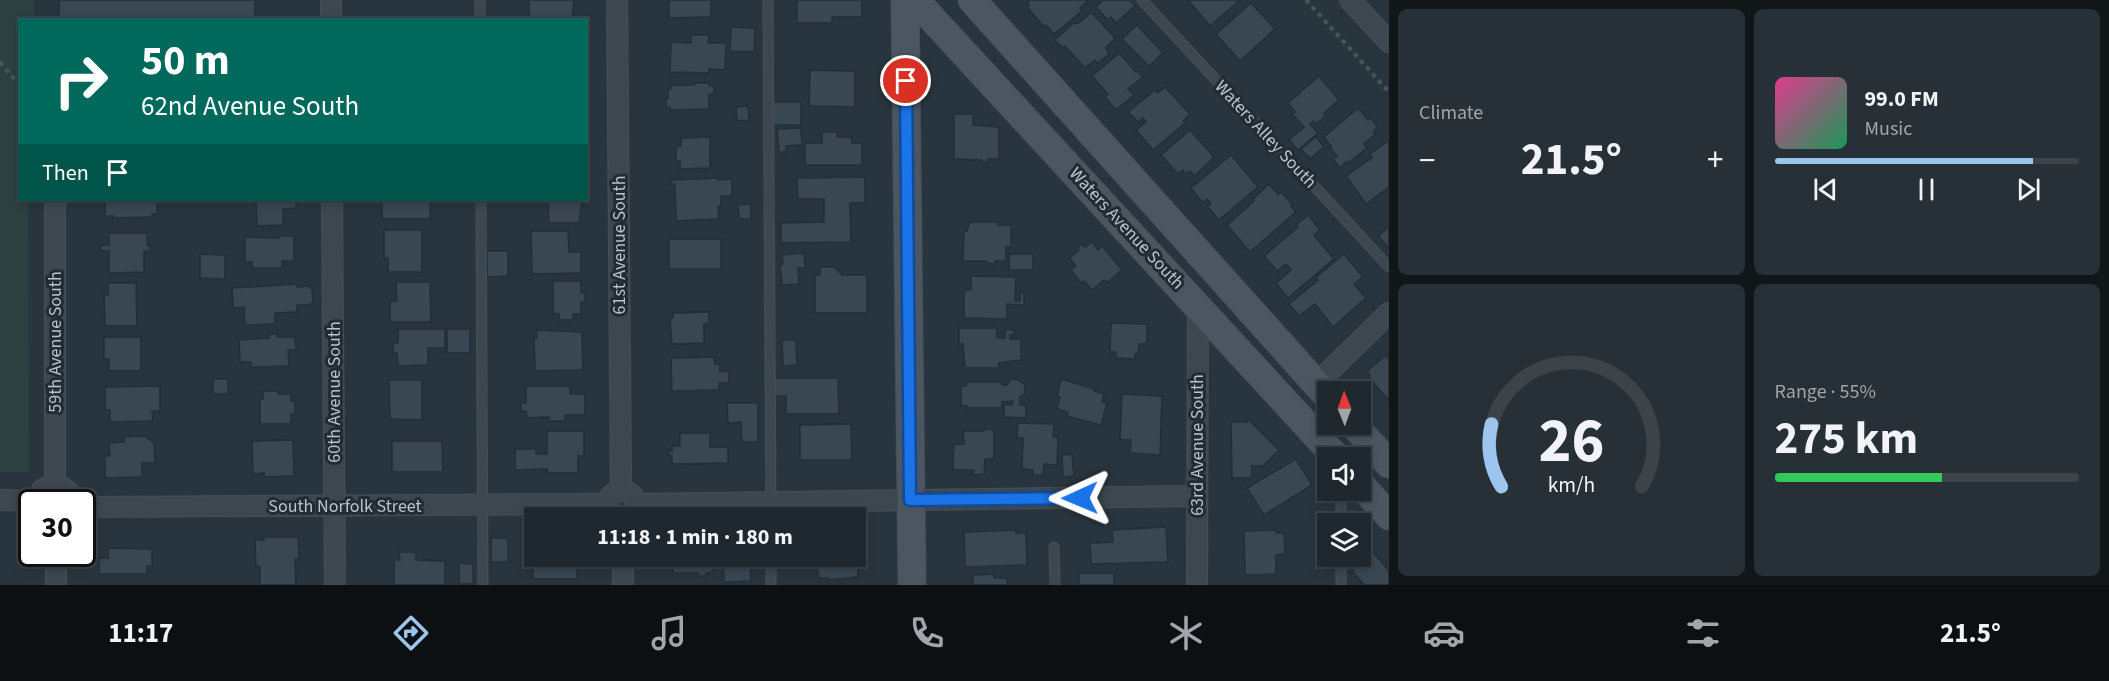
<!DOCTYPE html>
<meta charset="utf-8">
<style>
:root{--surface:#1f282e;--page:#273036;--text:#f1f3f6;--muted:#a1a6aa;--line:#3c444a;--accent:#9bc5ed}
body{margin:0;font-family:"Source Sans 3",sans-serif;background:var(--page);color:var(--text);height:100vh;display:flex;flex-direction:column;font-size:22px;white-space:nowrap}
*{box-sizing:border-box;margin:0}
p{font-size:20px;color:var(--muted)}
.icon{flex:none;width:33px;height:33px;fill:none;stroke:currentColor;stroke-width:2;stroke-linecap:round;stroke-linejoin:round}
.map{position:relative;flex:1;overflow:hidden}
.details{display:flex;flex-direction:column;gap:9px;padding:9px;background:#111619;width:720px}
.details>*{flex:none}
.guide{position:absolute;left:18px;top:18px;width:570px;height:183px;border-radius:0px;box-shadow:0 3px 9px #0003,0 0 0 2px var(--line);background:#00695c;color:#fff;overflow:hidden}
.needle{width:39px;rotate:359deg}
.buttons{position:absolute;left:1317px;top:381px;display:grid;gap:12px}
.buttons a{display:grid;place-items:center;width:54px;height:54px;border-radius:0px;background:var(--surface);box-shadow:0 3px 9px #0003,0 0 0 2px var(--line);font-size:30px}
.speed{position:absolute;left:18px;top:489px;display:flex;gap:12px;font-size:30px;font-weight:700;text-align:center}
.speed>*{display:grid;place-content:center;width:78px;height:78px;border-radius:50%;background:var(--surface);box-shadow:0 3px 9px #0003,0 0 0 2px var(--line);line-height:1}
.speed .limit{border:3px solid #111;border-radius:9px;background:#fff;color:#111}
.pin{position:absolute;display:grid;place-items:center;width:51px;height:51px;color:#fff;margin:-26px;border:3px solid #fff;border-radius:50%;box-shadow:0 2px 6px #0007}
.me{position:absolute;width:66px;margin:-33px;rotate:269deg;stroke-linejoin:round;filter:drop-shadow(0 0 4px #0008)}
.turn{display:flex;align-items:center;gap:21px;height:126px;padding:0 24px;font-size:27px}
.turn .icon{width:78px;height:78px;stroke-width:2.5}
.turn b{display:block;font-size:42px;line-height:51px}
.then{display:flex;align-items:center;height:57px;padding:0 24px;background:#0003;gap:12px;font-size:22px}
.big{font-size:45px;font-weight:700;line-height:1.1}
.details .widget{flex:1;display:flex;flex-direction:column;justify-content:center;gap:9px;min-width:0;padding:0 21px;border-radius:9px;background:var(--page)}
.details .dial{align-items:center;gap:0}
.dial svg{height:156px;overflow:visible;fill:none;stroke:var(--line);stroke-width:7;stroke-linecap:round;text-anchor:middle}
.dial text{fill:var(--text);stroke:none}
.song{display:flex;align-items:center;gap:18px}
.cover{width:72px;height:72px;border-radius:9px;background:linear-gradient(135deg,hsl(330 70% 55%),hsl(150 70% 35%))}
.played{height:6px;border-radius:3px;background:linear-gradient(90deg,var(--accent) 85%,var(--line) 85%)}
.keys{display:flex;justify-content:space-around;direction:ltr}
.heat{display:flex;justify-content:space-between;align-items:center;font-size:33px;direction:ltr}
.charge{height:9px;border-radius:4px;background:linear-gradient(90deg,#34c759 55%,var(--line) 0)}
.details .tiles{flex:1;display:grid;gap:9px;grid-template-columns:repeat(2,1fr)}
.trip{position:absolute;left:524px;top:507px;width:342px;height:60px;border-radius:0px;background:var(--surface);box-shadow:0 3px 9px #0003,0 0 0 2px var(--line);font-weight:700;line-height:60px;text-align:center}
.tab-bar{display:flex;height:96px;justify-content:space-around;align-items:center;background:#0c1012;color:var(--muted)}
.tab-bar .icon{width:42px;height:42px}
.tab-bar .current{color:var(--accent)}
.tab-bar b{font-size:27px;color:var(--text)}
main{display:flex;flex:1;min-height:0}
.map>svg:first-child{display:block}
.green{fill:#2b403f}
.building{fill:#394752;stroke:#242e36;stroke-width:1.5}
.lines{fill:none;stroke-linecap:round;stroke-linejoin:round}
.lane-casing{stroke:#465058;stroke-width:11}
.street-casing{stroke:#465058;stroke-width:22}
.secondary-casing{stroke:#465058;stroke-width:29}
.path{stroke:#445756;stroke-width:4;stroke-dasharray:4.5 4.5;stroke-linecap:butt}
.lane{stroke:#3d474f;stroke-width:9}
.street{stroke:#3d474f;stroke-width:20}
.secondary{stroke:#4b5661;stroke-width:27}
.route-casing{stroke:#114b97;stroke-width:15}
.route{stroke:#1a73e8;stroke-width:10}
.labels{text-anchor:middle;stroke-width:6;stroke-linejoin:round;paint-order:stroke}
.street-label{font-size:18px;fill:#b9c2c9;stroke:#222c34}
</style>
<main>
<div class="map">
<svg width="1389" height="585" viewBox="0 0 1389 585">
<rect width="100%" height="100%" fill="#29353e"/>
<path class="green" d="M0,0H34V19L20,20V200H28L29,472H0Z"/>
<g class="building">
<rect x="59" y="0" width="196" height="20"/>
<path d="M529,0H574L572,20H529Z"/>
<path d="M669,0H711V17L669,18Z"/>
<path d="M797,0H862V17H832V23H797Z"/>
<path d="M1031,0H1089L1080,8L1082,11L1054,34L1046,25L1044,27L1027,7L1029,5L1027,3Z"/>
<path d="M1103,0H1130L1135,6L1116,23L1111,17L1108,20L1096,7Z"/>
<path d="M1188,0H1240L1210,26Z"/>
<path d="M1251,3L1275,29L1240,61L1216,34Z"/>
<path d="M1091,12L1115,38L1106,48L1109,54L1098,63L1095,60L1085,68L1065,46L1063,48L1055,40L1072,24L1079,23Z"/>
<path d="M1137,25L1163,53L1149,66L1122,39Z"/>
<path d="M731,27L755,28L754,52L730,51Z"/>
<path d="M691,35H709L708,43H726L725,70L709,69V73L670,72L671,42L691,43Z"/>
<path d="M1119,53L1136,72L1138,71L1143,77L1128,89L1134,95L1116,110L1105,97L1108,94L1092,76Z"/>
<path d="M810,70L855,71V107L809,106Z"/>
<path d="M1319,76L1339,100L1324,113L1326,116L1316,124L1314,121L1310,124L1318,133L1298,150L1289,140L1304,127L1292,114L1295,112L1288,103Z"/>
<path d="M695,83H709V86H714V94H709V109L670,110V107L666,108V97L668,98V89H671V85H694Z"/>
<path d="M1165,87L1190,114L1183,121L1185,123L1153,150L1136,130L1146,122L1143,118L1138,122L1128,112L1155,90L1158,93Z"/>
<rect x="773" y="102" width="28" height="23"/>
<path d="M748,106L749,120L737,121L736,107Z"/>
<path d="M1358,108L1368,120L1371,118L1377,126L1373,133L1375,135L1364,144L1367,148L1348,163L1346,162L1340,168L1333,159L1337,156L1330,148L1331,146L1324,137Z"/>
<path d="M954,114H973V125L999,127V159H988V162H982V160L954,159Z"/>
<path d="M801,128L802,145L786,146V152H779L777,129Z"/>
<path d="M1190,130L1214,157L1195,176L1190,171L1186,174L1183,170L1178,174L1161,155Z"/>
<path d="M822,132H837V137H852V143H862V165H805V143H822Z"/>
<path d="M710,137V168L680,169V161H676V146H681V138Z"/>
<path d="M1316,137L1324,147L1310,159L1301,149Z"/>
<path d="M1389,140V187L1366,204L1346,176L1372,158L1370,154Z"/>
<path d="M1231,155L1258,187L1219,220L1207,206L1211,204L1207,199L1203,203L1191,188Z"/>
<path d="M865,177V203H850L851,242L781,243V223L824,222V199H798L797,178Z"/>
<path d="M718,178V180L732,179V196H721V206H718L719,219L676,221L675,184L671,185V180Z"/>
<path d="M1269,184L1278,194L1281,192L1293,205L1291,206L1296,212L1250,252L1227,225L1254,201L1253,199Z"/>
<path d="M105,200H157V214H152V217L113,218V216H105Z"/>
<path d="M247,200H296V208L283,209V225L257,226L256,202H247Z"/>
<rect x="382" y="200" width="48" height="19"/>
<path d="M548,200H582L579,223H549Z"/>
<path d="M751,204V219H739L738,205Z"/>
<path d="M1308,215L1320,230L1314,235L1334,259L1288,298L1276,283L1291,270L1286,264L1277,271L1264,256L1298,227L1296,225Z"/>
<path d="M970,222H998V225H1011V247H1006V261H995V264L987,263L986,261H963L964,231H967Z"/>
<path d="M1389,227V248L1378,236Z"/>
<path d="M384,230H422V272H388V258H384Z"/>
<path d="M531,231H568L569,252H581V273L532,274Z"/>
<path d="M109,233H147V245H150V252L144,251V272L109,273V251H101V245H109Z"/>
<path d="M279,236H294V261H282V268H252V262H245V237L279,238Z"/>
<rect x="669" y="239" width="52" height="30"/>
<path d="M1092,242L1098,250L1102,246L1122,270L1107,283L1104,280L1092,290L1084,281L1081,283L1071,270L1076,266L1069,258L1079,250L1077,248L1082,244L1085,247Z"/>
<path d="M487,251H508V276L487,277Z"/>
<path d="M804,253L805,268H798L799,284L782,285L780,265L783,264L782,255Z"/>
<path d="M200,254L225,255V279L200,278Z"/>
<rect x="1009" y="254" width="24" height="16"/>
<path d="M1344,254L1363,277L1354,284L1366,298L1333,327L1315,304L1299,316L1289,304L1318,280L1315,278Z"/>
<path d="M820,267H835L842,275H867V313H815V275H820Z"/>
<path d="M971,276L1016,277L1015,301H1020V292H1024V305L1007,304V319L964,318V290H971Z"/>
<path d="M553,281H581V293H585V301L581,302V314H573V320H559V314H553Z"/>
<path d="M396,282H430L431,322H390V301H397Z"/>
<path d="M108,283H136L137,326H105L104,295H108Z"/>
<path d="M297,284V287L309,286L312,289L313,302L309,305H297V312L275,313V324L245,325L244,307L233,308L232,288Z"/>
<path d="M709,312V323L704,324V343L672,344L670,318H673V313Z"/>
<path d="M1111,323L1147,324V341L1145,344H1139L1138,354H1135V359L1116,358V352H1110Z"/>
<path d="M959,328H997V338H1005V330H1014V335H1010V339H1021V360L999,363V368H965L963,344H959Z"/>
<path d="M398,329H445V348H428V365L398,366L397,353H393V343H398Z"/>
<rect x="447" y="329" width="23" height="24"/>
<path d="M536,330L582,332L583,370L535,371L534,338H537Z"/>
<path d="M269,334H277V337H295L296,350H288L289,366L251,367V362H240L239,340L269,338Z"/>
<path d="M104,337H141V371H109V359H104Z"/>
<path d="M782,340H796L797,365L783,366Z"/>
<path d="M1385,356L1389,359V401L1368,376L1370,375L1367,371Z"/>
<path d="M714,357L715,364H720V372L729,371V383H719V390L672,391L671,358Z"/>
<path d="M773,378H838L839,414H786V396H774Z"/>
<rect x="213" y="379" width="15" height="15"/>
<path d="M1011,379L1019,380L1025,385V393L1020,397V405H1026V418L1004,417V405H1012L1013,401L1002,402V408H967V406H961V386H966V382H1002V385H1007Z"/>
<path d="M1061,379L1094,389V391L1104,394L1102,402L1107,403L1101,425L1067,416L1068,412L1057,409L1060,397L1057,396Z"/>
<path d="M389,380H422V420L390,419Z"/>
<path d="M160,386V411H152L153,421L110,422V410H105V387Z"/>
<path d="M526,386H570V394H585V415H565V421H549V417L527,418L526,411H521V403H526Z"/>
<path d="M263,391H278V394H291V401H295V414H291V424H260V399H263Z"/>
<path d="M1122,394L1162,396L1160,455L1130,453L1131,440L1120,439Z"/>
<path d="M727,403H758V442H742L741,422L728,423Z"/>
<path d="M1247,418L1279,450L1263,466H1252V478H1232L1231,422H1247Z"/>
<path d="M1018,423L1054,424L1053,437H1058L1057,465L1044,464L1043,475H1033V470L1022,469L1023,438H1017Z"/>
<path d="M851,424L852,460H800V425Z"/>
<path d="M984,429L994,430V459H985L984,474L973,475L974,470H953L954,444H964L963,431H984Z"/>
<path d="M547,431H584V456H578V473H548L547,469L515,470V449H536V454H547Z"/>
<path d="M680,433H710V447H728V463L672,464V456H669V451H672V446H680Z"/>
<path d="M145,436L154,443L155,463H142V477L105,478V456H110L109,443L124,442V437Z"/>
<path d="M293,440L294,476L265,477L264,473L253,474L252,441Z"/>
<path d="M392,441H442L443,472H392Z"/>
<path d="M1072,454L1074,476L1063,477L1062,455Z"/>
<path d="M1296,459L1312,485L1264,515L1247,488Z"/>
<path d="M1166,527L1168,562L1091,564L1090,543L1113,542L1112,530Z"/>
<path d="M1016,530V533H1026L1027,565L965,567L964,532Z"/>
<path d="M1276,530V533H1284L1285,554L1276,555V574L1245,575L1244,531Z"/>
<path d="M264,537H298L299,559H295L296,585H260V567L256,566L255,540H264Z"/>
<rect x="491" y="538" width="17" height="24"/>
<path d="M855,547H858V577L829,580V578H819L817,567H814V556H855Z"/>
<path d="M108,548L152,549V566H147V574H99V558H108Z"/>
<path d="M399,552H416V560L445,561V585H394V560H400Z"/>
<path d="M1373,552L1389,571V585H1364L1352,571Z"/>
<path d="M547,556H571V562H577V579H533V560H547Z"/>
<path d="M672,556H723V557L713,558V572L706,573V576H698V573H673Z"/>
<path d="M723,561H750L751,581L724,582Z"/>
<path d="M459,563L473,564V584H459Z"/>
<rect x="1079" y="573" width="35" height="12"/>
<path d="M994,574V578H1007V585H973V575Z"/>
</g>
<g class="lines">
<defs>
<g id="lane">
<path d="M480,0V20"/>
<path d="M768,0L771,518"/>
<path d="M1142,0L1389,267"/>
<path d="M481,200L483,585"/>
<path d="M1341,490V524"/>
<path d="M1054,547L1055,585"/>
<path d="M771,556V585"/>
<path d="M1341,556V585"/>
</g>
<g id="street">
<path d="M331,0V20"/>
<path d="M617,0L621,490"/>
<path d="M1350,0L1389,42"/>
<path d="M55,200V485"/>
<path d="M332,200L335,585"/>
<path d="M1316,384L1389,313"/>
<path d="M0,500L36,501"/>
<path d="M36,502L42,490C55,481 70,487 73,502"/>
<path d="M636,504L1196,496"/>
<path d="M82,507L607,504"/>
<path d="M614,518C603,507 607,494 621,490C636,493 641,507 630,518"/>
<path d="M56,554V585"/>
<path d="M623,556V585"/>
<path d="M1197,585L1198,306"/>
</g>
<g id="secondary">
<path d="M905,0L912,585"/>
<path d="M915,0L1337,458"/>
<path d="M972,0L1328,397"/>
<path d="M1353,424L1389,464"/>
<path d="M1360,484L1389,516"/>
</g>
</defs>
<use href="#lane" class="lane-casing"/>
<use href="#street" class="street-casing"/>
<use href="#secondary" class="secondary-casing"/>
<g class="path">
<path d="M1306,0L1389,92"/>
<path d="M0,62L20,86"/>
</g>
<use href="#lane" class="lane"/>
<use href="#street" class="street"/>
<use href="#secondary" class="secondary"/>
</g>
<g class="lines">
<defs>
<path id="route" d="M906,81L910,500L1080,498"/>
</defs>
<use href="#route" class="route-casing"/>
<use href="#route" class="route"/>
</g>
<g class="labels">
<g class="street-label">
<text transform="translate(1266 134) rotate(47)" y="6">Waters Alley South</text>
<text transform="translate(1127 228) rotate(47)" y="6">Waters Avenue South</text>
<text transform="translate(619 245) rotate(-90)" y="6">61st Avenue South</text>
<text transform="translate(55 342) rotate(-90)" y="6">59th Avenue South</text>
<text transform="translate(334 392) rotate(-90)" y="6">60th Avenue South</text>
<text transform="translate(1197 445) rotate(-90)" y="6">63rd Avenue South</text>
<text x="345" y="512">South Norfolk Street</text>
</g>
</g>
</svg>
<div class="buttons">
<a><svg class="needle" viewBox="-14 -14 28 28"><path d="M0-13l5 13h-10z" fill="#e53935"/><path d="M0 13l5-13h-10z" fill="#a1a6aa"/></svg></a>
<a><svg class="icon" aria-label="sound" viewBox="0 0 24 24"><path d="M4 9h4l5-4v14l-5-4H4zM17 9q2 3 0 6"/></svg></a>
<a><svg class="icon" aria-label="layers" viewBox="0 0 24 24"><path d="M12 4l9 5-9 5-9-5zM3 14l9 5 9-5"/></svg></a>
</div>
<div class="speed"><div class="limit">30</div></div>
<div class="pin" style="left:906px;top:81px;background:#d93025"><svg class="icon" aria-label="arrive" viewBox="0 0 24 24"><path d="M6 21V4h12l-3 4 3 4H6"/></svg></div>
<svg class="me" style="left:1080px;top:498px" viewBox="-20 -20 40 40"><path d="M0-17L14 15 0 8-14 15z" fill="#1a73e8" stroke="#fff" stroke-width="4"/></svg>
<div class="trip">11:18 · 1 min · 180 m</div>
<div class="guide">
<div class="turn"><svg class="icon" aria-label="right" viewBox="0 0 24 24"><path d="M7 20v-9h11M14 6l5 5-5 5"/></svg><div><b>50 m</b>62nd Avenue South</div></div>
<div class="then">Then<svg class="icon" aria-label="arrive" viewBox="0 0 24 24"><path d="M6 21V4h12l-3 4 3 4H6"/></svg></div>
</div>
</div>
<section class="details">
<div class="tiles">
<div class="widget"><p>Climate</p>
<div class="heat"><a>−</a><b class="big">21.5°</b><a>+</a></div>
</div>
<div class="widget">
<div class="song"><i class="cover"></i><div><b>99.0 FM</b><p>Music</p></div></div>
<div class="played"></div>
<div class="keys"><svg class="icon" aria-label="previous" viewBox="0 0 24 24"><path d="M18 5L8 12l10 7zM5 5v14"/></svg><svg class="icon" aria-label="pause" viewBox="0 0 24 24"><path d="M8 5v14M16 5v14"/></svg><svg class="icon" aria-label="next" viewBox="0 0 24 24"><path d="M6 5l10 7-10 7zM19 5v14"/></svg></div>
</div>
<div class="widget dial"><svg viewBox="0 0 100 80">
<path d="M14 69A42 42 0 1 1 86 69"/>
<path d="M14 69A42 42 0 0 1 9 37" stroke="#9bc5ed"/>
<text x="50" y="56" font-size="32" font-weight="700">26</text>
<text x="50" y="72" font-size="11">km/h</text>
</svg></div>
<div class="widget"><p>Range · 55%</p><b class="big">275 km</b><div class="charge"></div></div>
</div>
</section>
</main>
<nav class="tab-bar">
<b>11:17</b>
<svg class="icon current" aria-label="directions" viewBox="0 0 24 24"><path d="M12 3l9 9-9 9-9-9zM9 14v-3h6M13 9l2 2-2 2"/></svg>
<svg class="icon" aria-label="music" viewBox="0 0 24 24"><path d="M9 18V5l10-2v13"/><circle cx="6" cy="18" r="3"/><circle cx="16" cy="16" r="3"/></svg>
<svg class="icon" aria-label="phone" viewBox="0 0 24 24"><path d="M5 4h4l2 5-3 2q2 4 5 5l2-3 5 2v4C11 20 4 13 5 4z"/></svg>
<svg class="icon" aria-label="climate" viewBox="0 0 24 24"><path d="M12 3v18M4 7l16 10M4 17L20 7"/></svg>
<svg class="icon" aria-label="car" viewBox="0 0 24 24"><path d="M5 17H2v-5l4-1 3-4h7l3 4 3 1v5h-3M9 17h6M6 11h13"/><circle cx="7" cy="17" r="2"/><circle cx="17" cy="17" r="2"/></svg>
<svg class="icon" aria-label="filters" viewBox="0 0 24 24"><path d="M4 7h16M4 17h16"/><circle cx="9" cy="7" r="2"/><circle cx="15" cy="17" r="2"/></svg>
<b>21.5°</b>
</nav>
